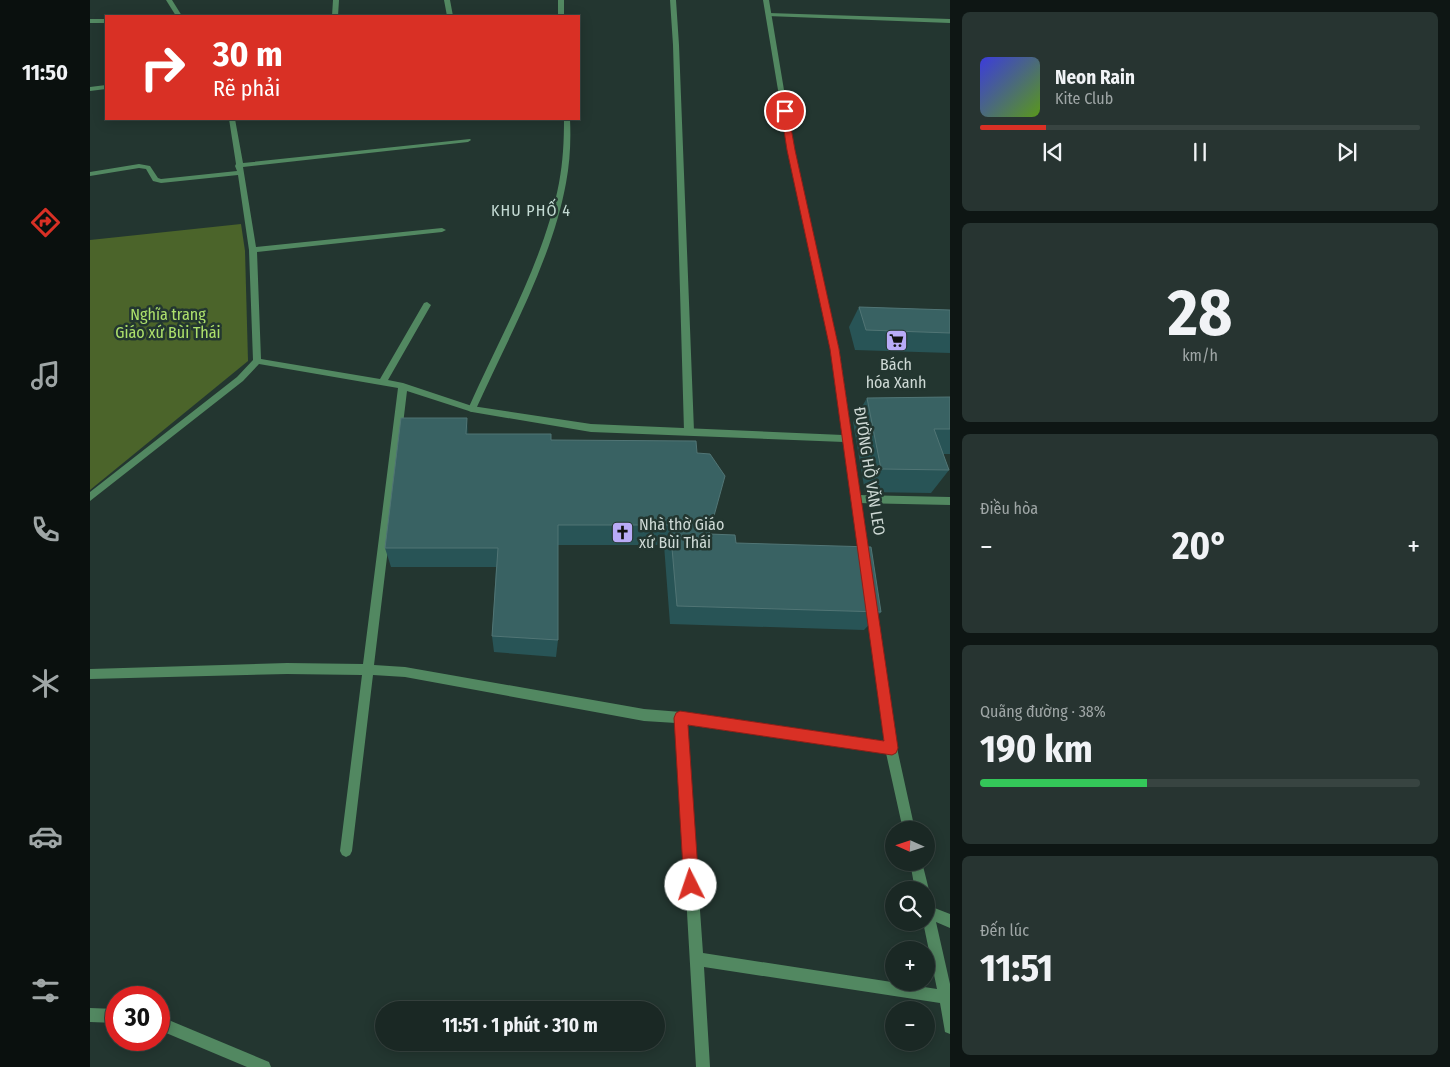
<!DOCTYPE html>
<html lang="vi">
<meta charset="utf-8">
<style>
:root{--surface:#1a2824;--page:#273431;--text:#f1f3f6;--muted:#9fa6a6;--line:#384441;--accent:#d93025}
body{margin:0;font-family:"Fira Sans Condensed",sans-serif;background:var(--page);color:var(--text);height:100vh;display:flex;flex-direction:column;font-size:19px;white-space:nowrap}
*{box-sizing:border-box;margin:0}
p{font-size:16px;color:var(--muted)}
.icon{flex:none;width:28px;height:28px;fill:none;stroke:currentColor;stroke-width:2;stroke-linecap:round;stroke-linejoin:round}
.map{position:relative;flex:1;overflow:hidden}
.details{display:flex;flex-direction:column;gap:12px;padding:12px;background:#0e1614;width:500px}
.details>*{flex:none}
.hud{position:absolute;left:15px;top:15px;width:475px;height:105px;border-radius:0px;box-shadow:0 2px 12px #0003,0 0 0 1px var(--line);background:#d93025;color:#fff;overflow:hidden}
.needle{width:32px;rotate:273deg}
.controls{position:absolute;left:795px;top:821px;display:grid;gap:10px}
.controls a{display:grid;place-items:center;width:50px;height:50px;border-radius:50%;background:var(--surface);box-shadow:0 2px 12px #0003,0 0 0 1px var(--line);font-size:25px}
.speed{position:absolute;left:15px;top:986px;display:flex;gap:10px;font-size:25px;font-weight:700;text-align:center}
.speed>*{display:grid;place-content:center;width:65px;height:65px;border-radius:50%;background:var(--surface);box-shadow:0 2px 12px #0003,0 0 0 1px var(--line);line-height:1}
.speed .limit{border:8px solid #d22;background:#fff;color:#111}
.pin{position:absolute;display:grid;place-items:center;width:42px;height:42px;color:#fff;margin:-21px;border:2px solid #fff;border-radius:50%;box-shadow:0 1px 5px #0007}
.me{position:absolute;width:55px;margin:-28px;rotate:356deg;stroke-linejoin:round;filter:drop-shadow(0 0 4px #0008)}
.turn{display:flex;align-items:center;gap:18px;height:105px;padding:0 25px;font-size:22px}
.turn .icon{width:65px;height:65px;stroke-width:2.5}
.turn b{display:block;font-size:35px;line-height:42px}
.big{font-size:38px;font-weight:700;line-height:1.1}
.details .card{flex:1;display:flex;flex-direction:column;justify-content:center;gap:8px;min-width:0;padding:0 18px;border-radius:8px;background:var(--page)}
.details .dial{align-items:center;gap:0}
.dial b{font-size:65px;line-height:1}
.song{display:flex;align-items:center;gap:15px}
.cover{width:60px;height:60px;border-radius:8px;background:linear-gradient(135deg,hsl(240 70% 55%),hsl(90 70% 35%))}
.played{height:5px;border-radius:2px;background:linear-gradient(90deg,var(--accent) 15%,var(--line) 15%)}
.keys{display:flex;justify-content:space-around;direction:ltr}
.heat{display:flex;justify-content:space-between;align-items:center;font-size:28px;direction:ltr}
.charge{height:8px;border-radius:4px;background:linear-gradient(90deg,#34c759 38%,var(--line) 0)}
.trip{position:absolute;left:285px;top:1001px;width:290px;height:50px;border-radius:25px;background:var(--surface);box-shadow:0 2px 12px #0003,0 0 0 1px var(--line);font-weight:700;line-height:50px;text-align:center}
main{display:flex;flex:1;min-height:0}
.menu{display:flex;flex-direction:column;width:90px;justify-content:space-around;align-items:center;background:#0a100e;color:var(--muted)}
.menu .icon{width:35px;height:35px}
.menu .on{color:var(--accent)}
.menu b{font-size:22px;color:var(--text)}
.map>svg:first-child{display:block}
.green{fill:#4b642a}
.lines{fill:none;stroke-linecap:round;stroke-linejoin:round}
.service{fill:#528861;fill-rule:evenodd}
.minor{fill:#528861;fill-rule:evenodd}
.wall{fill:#285456}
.shaded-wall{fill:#1e4241}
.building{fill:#396263;stroke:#517575}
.route{fill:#d93025;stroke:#8d1f18}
.labels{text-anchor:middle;stroke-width:5;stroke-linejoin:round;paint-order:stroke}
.far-quarter-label{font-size:16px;letter-spacing:1px;fill:#c4dbd4;stroke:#233630}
.park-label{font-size:16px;fill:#ade06b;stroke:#233630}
.poi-label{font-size:16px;fill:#ced9d5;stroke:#233630}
.street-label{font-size:16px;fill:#ced9d5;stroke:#233630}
</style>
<main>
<nav class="menu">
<b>11:50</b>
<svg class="icon on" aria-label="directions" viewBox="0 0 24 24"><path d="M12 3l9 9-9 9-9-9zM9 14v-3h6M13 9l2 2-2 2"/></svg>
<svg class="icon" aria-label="music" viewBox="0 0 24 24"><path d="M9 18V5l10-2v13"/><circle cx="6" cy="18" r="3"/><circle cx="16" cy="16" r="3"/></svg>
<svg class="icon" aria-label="phone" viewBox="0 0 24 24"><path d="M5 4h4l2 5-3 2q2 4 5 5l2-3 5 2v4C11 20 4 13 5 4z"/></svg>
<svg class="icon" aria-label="climate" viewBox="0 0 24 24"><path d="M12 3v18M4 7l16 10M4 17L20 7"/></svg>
<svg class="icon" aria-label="car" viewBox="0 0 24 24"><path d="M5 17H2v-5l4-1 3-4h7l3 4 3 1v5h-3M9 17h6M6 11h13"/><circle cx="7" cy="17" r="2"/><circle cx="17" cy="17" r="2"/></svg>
<svg class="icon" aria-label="filters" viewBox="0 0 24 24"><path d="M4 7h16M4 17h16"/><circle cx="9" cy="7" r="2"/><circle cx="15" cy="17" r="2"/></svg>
</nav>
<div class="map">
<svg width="860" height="1067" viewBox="0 0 860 1067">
<rect width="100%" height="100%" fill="#233630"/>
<path class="green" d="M151,224L155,251L158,361L0,490V240Z"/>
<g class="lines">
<g class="service">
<rect x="468" y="0" width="6" height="16"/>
<path d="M580,0H586L589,45L604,431L599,435L594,431L583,45Z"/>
<path d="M679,13L860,19V23L677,16V14Z"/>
<path d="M474,119H480C481,141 480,162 476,183C462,260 418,338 386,409L382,412L379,411L378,409C410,337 454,261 469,183C473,162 474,141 474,119Z"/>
<path d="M767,495L860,497V505L767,503L764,502L762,499L764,496Z"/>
</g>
<g class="minor">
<path d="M76,0H82L92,16H86Z"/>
<path d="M243,0H249L248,16H242Z"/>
<path d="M354,0H360L363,16H357Z"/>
<path d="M673,0H679L704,150L749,349L780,560L779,563L775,564L771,563L770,560L754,442L501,432L382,412L317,391L284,665L315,667L554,709L591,712L794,741L777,607L778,604L782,602L786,604L807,748L825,830H813L796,753L597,725L613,953L847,989L833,922H836V902L841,903L842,907L860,914V928L846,922L860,984V1034L855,1032L850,1003L614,967L620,1067H606L586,723L554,721L315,677L283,675L262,851L260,855L256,857L252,855L250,851L272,675L197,674L0,679V669L197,663L273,664L308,388L169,364L153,381L0,501V492L147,377L163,360L159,250L148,175L71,183L63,181L56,169L49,168L0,176V172L49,164L60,166L68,178L71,179L147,171L145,166L146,164L139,119H145L153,163L380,139L381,140L378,142L153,167L166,247L352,228L356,230L352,232L167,252L171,359L290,379L334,303L337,302L341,305L298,380L313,383L382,406L501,424L753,435L741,349L698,150Z"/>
<rect x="0" y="19" width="16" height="4"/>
<path d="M16,85V89L0,91V87Z"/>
<path d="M820,862H832L839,890L837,895L836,890H825Z"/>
<path d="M0,1008L26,1009V1023L0,1022Z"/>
<path d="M69,1016L179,1062L181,1067H157L69,1030Z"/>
</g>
</g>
<g class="wall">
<path d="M769,307L860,310V353L765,350L759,327Z"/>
<path d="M860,397V454H853L859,470L841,493L775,492L763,422L777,398Z"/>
<path d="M379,434L461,440L619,534L646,543L791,612L774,630L580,624L574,545H468V640L466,657L404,652L402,636L406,567H301L295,548Z"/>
</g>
<path class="shaded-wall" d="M377,418L379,440L376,434Z"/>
<g class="building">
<path d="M769,307L860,310V333L776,330Z"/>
<path d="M860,397V429H844L859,470L791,469L777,398Z"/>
<path d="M311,418H377L376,434H461V440L606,441L607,453L620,454L635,476L619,534L645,535L646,543L781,547L791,612L587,606L580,525H468V640L402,636L408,548H295Z"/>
</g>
<path class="route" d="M695,109L698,111L705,150L749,349L808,748L806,753L802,755L598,725L609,885L606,890L601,892L596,890L594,885L584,718L586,713L590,711L794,741L740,349L697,150L691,111Z"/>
<defs>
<symbol id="supermarket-square" viewBox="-11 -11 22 22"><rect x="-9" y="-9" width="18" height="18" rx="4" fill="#b9abf7" stroke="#233630"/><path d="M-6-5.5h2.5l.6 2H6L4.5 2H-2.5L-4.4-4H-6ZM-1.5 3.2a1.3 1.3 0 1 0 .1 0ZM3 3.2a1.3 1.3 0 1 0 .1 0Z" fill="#111"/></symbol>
<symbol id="church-square" viewBox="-11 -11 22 22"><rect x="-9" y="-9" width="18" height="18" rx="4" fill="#b9abf7" stroke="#233630"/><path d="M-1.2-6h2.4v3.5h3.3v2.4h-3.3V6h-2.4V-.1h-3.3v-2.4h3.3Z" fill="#111"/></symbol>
</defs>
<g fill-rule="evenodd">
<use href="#supermarket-square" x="794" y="328" width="25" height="25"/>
<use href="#church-square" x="520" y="520" width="25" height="25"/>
</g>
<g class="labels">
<g class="far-quarter-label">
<text x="441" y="216">KHU PHỐ 4</text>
</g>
<g class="park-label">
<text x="78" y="320">Nghĩa trang<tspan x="78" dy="18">Giáo xứ Bùi Thái</tspan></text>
</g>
<g class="poi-label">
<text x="806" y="370">Bách<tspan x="806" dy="18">hóa Xanh</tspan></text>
<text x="549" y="530" text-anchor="start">Nhà thờ Giáo<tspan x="549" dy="18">xứ Bùi Thái</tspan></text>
</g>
<g class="street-label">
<text transform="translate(780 471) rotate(81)" y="6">ĐƯỜNG HỒ VĂN LEO</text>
</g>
</g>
</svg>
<div class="controls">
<a><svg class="needle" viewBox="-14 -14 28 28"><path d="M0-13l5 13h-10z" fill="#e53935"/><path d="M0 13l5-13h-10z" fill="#9fa6a6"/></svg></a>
<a><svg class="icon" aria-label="search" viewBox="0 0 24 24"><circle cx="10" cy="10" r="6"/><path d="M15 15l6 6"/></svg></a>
<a>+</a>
<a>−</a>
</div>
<div class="speed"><div class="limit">30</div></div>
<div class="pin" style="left:695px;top:111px;background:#d93025"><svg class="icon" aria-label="arrive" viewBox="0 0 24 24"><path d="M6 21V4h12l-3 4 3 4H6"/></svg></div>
<svg class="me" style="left:601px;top:885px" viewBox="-20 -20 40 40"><circle r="19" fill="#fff"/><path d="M0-13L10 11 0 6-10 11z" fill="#d93025"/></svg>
<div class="trip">11:51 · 1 phút · 310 m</div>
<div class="hud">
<div class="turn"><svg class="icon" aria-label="right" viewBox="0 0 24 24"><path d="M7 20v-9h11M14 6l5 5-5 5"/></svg><div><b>30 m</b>Rẽ phải</div></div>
</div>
</div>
<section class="details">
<div class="card">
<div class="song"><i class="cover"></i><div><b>Neon Rain</b><p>Kite Club</p></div></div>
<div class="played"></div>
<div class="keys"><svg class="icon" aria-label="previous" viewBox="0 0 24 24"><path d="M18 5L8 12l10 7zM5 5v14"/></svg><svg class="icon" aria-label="pause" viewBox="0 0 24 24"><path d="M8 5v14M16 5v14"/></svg><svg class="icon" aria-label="next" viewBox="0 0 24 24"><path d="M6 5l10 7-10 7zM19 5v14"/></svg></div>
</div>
<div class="card dial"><b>28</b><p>km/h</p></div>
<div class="card"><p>Điều hòa</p>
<div class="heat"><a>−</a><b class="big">20°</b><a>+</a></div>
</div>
<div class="card"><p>Quãng đường · 38%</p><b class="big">190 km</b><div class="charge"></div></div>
<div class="card"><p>Đến lúc</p><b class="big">11:51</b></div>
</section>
</main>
